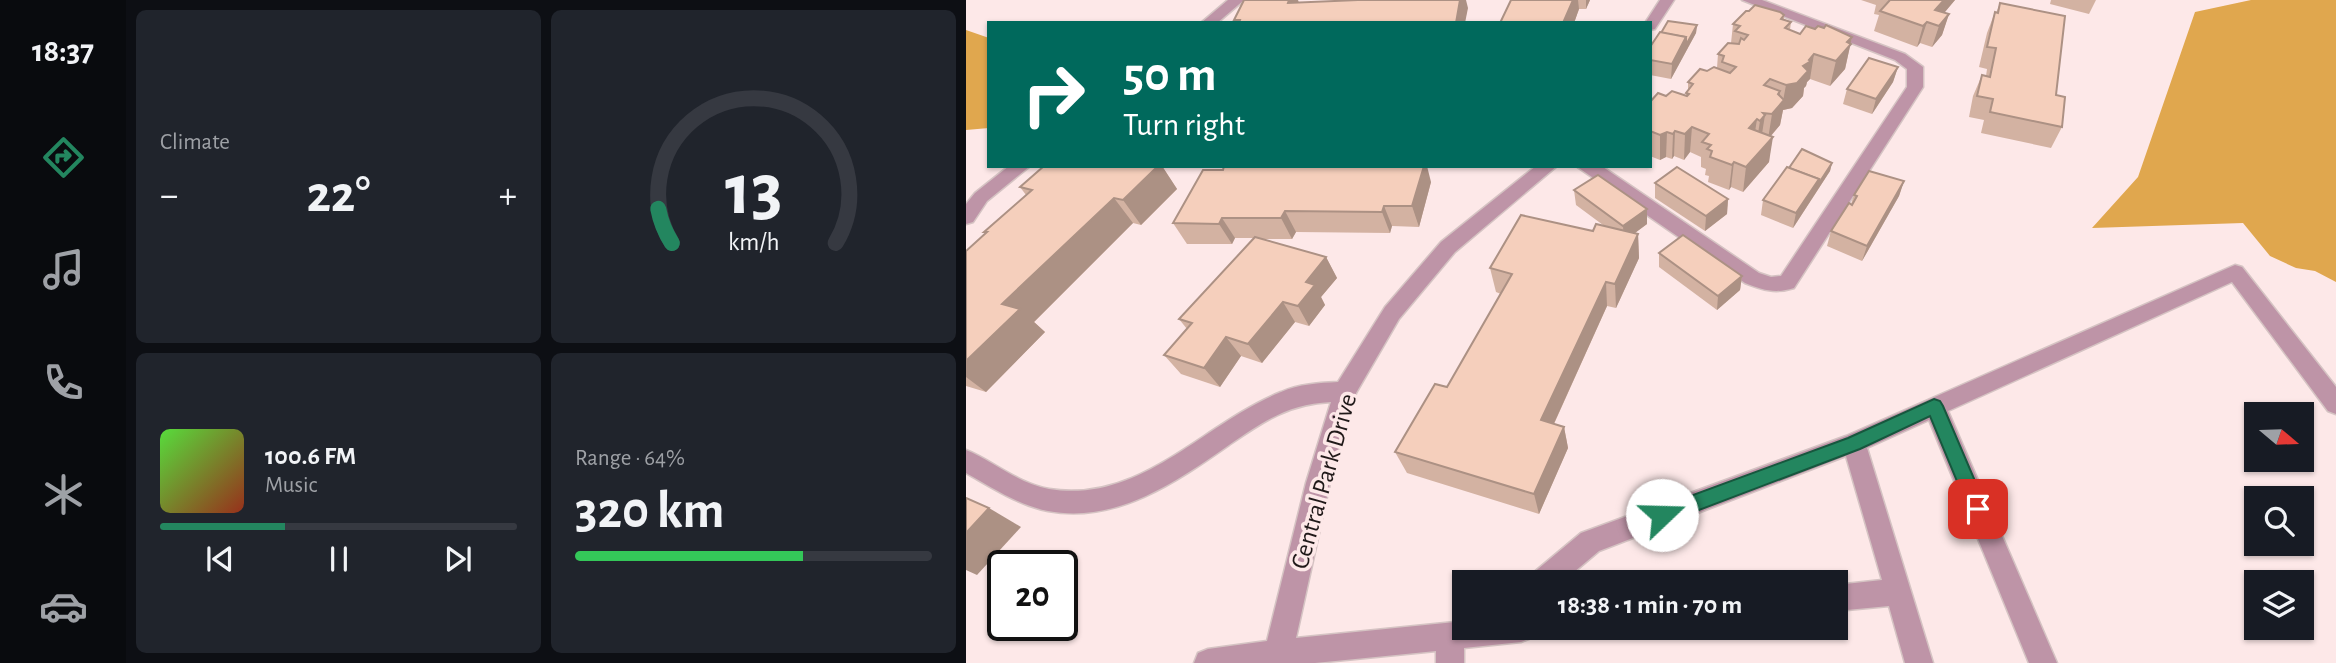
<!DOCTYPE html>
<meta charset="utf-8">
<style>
:root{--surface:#171b24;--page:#20242c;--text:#f1f3f6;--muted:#9ea1a6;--line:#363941;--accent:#23865f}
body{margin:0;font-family:"Alegreya Sans",sans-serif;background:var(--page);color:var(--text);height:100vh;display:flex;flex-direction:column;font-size:26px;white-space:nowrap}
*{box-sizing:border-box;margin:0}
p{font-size:23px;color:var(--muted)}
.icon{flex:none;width:38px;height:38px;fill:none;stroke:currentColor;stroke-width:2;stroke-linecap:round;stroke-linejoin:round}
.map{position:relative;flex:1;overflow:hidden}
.side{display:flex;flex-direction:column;gap:10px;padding:10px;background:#0d0f14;width:840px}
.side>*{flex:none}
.hud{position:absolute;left:21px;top:21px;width:665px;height:147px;border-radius:0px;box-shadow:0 2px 5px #0004;background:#00695c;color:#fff;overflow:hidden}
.needle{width:46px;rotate:109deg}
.buttons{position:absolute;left:1278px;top:402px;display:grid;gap:14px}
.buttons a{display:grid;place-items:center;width:70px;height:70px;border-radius:0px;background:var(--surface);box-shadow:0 2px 5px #0004;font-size:35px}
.speed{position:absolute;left:21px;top:550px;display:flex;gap:14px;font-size:35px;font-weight:700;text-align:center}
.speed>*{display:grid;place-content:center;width:91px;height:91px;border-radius:50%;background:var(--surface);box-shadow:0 2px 5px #0004;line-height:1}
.speed .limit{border:4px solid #111;border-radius:10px;background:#fff;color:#111}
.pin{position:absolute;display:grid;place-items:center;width:60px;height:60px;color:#fff;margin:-30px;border-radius:14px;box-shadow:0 4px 10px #0006}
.me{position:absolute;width:77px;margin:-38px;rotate:69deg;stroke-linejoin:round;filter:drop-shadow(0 0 5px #0008)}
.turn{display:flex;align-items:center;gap:24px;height:147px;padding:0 21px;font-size:32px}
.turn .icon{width:91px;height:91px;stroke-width:2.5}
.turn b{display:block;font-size:49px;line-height:60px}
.big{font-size:52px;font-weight:700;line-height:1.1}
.side .tile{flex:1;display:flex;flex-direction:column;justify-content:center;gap:10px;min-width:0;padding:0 24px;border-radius:10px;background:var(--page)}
.side .dial{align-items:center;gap:0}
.dial svg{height:182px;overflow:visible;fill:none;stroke:var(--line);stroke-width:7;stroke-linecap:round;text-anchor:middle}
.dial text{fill:var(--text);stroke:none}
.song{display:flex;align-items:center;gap:21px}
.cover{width:84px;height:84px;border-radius:10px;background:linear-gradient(135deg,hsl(110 70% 55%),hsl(10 70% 35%))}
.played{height:7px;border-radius:4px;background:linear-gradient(90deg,var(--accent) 35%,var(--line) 35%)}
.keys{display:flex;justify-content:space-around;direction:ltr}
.heat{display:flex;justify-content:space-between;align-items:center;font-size:38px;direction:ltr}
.charge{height:10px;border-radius:5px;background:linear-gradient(90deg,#34c759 64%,var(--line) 0)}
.side .tiles{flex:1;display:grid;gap:10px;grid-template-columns:repeat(2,1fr)}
.trip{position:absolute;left:486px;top:570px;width:396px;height:70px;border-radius:0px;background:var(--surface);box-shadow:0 2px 5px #0004;font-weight:700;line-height:70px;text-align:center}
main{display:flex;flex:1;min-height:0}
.tab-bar{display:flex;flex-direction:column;width:126px;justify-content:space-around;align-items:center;background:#090b0e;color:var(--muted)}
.tab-bar .icon{width:49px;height:49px}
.tab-bar .on{color:var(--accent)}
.tab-bar b{font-size:32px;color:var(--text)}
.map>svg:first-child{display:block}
.forest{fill:#e0a74e}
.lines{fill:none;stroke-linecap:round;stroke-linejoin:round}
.minor-casing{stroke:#d5c3c3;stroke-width:3}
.minor{fill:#be94a7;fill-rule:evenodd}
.wall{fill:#d3b2a2}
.shaded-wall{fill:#ac9184}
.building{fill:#f5cfbc;stroke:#ac9184;stroke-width:2}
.route{fill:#23865f;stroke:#17573e;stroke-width:2}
.labels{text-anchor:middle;stroke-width:7;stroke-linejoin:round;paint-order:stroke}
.street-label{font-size:26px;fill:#201919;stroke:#fde8e8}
</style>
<main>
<nav class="tab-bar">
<b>18:37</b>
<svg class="icon on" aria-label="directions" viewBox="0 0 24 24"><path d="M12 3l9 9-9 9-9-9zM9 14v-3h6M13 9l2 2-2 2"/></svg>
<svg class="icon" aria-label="music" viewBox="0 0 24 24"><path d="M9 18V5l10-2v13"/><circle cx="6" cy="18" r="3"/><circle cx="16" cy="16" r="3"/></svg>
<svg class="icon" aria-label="phone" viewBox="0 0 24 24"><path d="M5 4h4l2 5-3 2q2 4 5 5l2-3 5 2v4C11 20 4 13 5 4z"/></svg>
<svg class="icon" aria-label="climate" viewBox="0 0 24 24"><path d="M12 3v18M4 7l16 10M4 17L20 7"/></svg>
<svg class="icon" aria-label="car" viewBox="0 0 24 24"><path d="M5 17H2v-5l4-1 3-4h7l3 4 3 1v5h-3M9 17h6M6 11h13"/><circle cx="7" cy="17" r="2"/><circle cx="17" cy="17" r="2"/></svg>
</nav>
<section class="side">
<div class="tiles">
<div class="tile"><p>Climate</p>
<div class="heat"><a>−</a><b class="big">22°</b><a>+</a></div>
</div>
<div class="tile dial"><svg viewBox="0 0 100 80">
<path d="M14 69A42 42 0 1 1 86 69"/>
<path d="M14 69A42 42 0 0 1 8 54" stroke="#23865f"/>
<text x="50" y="56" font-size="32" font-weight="700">13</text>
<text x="50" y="72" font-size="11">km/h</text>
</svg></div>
<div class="tile">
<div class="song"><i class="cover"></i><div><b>100.6 FM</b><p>Music</p></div></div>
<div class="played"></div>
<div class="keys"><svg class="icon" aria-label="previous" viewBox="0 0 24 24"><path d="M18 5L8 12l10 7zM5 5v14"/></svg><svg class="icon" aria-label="pause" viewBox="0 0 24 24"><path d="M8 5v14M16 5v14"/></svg><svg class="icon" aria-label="next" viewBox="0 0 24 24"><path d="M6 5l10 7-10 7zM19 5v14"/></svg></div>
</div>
<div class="tile"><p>Range · 64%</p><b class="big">320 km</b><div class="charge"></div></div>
</div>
</section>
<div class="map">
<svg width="1370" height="663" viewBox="0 0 1370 663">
<rect width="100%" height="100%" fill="#fde8e8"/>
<g class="forest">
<path d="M1285,0H1370V282L1349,271L1330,268L1304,256L1277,223L1126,228L1172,177L1229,12Z"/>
<path d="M0,30L23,38V128L0,130Z"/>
</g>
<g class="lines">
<defs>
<g id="minor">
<path d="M262,0H278L251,23H235Z"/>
<path d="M694,0H708L689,29L684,30V23H679Z"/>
<path d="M776,0H796L939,54L957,67V87L828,288C809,294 797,290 779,283L610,166L637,167L793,273L805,277L815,276L941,87V69L929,60Z"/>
<path d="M43,166H64L21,201L7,222L0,224V204L9,193Z"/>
<path d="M570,166H591L489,252L433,319L390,393L364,483L330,638L499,621V628H568L565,638L555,642L498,648V663H470V651L349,663H228L232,653L242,649L301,641L340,483L365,402C322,404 298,421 263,445C210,482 150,524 82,511C54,506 25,487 0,473V450C27,461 53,484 83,489C175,504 236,424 315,392C333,384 353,383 372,382L419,307L475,242Z"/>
<path d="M1269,265L1276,267L1370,387V414L1362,411L1266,282L982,411L1091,663H1063L963,420L901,448L967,663H939L923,606L870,611V585L916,580L880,456L633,551L595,583H562L566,574L615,533L880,436Z"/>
</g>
</defs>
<use href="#minor" class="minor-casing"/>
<use href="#minor" class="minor"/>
</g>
<g class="wall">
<path d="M545,0H624L620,9H613L608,23H534Z"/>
<path d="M895,0H989L978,13L983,14L976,35L966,47L954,43L951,47L908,31L913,15L908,14L910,5Z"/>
<path d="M1085,0H1130L1123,14L1084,4Z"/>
<path d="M1034,3L1090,95L1096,127L1085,148L1015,133L1018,120L1003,117L1007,96L1016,75L1020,76L1021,69L1013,67L1021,33L1029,12L1030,13Z"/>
<path d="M818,15V19L825,22L824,30L834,34L849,29L886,37L879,69L864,86L844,79L841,82L840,86L838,88L837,96L826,108L817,110L814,125L805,136L803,162L777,192L765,187L763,190L742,182L743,176L739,175L740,169L735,167V157L724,152L718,160L708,156L706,159L700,157L694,160L684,156V102L700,96H720V93L722,91V82L741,71L751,68L752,54L765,43L767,24Z"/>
<path d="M731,25L730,33L705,79L684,75V47Z"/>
<path d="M932,67L927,82L906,114L877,104L881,89Z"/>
<path d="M866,163L864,171L827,228L795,215L797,200Z"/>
<path d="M78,166H196L211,189L175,225L167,223L68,322L79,332L20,392L0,386V251L20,234L18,232L60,195L54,187Z"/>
<path d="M938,181L933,196L896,261L861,246L865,231L885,204L888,195Z"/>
<path d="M465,182L453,227L426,226L424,233L330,232L326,239H295L360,257L371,278L355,297L359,305L343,326L329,322L296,363L275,356L254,387L215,374L198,355L221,329L213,319L288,238H269L266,244H221L207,223Z"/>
<path d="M689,183L762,199L761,214L739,231L689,198Z"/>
<path d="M608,190L681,224L669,233L672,234L673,258L650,308L641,306L588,424L598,427L602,448L573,514L441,473L429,452L481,387L535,294L530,292L524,268L627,231L637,225L610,205Z"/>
<path d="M693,253L776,276L774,290L751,310L693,267Z"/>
</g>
<g class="shaded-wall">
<path d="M323,0H332L337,14L322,3Z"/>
<path d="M494,0H500L502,8L499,23H490Z"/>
<path d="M607,0H612L613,9L608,23H597Z"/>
<path d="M620,0H624L620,9Z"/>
<path d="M978,0H989L968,25L969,10Z"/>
<path d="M983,14L976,35L966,47L973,26Z"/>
<path d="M961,22L954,43L951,47L957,26Z"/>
<path d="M731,25L730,33L705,79L706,64L720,37Z"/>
<path d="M886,37L879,69L864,86L870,61L881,42Z"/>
<path d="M848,54L844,79L841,82L840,86L838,88L837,96L826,108L817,110L814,125L802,139L806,114L812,94L814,91L812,108L817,101L820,85Z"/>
<path d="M932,67L927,82L906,114L910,99Z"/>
<path d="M799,115L795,140L790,146L794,121Z"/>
<path d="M791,119L787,145L783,128Z"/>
<path d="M726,127L724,152L718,160L719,134Z"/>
<path d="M709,131L708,156L706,159L707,134Z"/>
<path d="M701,132L700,157L694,160V135Z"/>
<path d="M807,137L803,162L777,192L780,167Z"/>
<path d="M768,162L765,187L763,190L766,165Z"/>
<path d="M866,163L864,171L827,228L830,213L853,179Z"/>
<path d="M192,166H196L211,189L175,225L157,200Z"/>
<path d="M458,166H461L465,182L453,227L446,206Z"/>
<path d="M938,181L933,196L896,261L901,246Z"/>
<path d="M148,198L167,223L68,322L79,332L20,392L0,377V361L36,304Z"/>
<path d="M762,199L761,214L739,231L740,216Z"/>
<path d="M418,206L426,226L424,233L416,212Z"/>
<path d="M681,209V224L658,241L657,226Z"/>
<path d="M319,211L330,232L326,239L315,218Z"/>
<path d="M256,218L269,238L266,244L253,224Z"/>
<path d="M672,234L673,258L650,308L649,284Z"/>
<path d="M360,257L371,278L355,297L359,305L343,326L332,306L340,282Z"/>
<path d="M776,276L774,290L751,310L752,296Z"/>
<path d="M640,282L641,306L580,441L575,420Z"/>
<path d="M317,302L329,322L296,363L282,344Z"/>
<path d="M260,337L275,356L254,387L238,368Z"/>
<path d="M598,427L602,448L573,514L568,494Z"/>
<path d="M23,508L55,527L11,575L0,570V533Z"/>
</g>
<g class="building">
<path d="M278,0H323L322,3L392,0H494L490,23H273L274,20H268Z"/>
<path d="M545,0H607L597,23H534Z"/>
<path d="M924,0H978L969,10L983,14L973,26L961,22L957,26L914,11Z"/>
<path d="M1034,3L1099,16L1090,95L1099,97L1096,127L1024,112L1027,99L1011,96L1016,75L1024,77L1030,48L1021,47L1029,12L1032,13Z"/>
<path d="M789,5L814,12L818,15L815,19L825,22L819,28L834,34L840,26L849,29L852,26L858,28L860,25L886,37L881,42L885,44L870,61L848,54L843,60L845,61L837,66L842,71L831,83L820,85L804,79L798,85L814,91L812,94L818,100L806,114L797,113L799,115L794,121L791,119L783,128L807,137L780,167L768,162L766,165L744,157L746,151L741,149L745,145L736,142L743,134L726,127L719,134L709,131L707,134L701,132L694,135L684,131V102L692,93L700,96L706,91L721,96L723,94L720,93L727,84L722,82L734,69L741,71L748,67L764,73L770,67L756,62L758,56L752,54L762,43L773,44L775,38L778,40L782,35L769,31L774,26L767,24L780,11H783Z"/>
<path d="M702,21L731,25L720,45V37L695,33Z"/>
<path d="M694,32L720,37L706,64L684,60V47Z"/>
<path d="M903,58L932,67L910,99L881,89Z"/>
<path d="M836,149L866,163L851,186L853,179L823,168Z"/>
<path d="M78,166H192L157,200L148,198L36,304L54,309L0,361V251L21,232H18L66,190L54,187Z"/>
<path d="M258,166H458L446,206H418L416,212L319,211L315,218H256L253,224L207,223L237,170H257Z"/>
<path d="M711,167L762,199L740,216L689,183Z"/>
<path d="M821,167L853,179L830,213L797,200Z"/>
<path d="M903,171L938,181L901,246L865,231L883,203L886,205L891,196L888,195Z"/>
<path d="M632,175L681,209L657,226L608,190Z"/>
<path d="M555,215L627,231L630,224L672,234L649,284L640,282L575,420L598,427L568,494L429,452L469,384L481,387L546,274L524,268Z"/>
<path d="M717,235L776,276L752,296L693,253Z"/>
<path d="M289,237L360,257L340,282L349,285L332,306L317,302L282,344L260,337L238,368L198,355L226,323L213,319Z"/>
<path d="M0,498L23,508L0,533Z"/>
</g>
<path class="route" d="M968,399L974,401L977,406L1021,509L1019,515L1012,518L1005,515L964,416L894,449L696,524L689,521L687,515L689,509L882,438Z"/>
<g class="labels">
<g class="street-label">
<text transform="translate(357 481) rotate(-74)" y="9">Central Park Drive</text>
</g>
</g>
</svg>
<div class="buttons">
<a><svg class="needle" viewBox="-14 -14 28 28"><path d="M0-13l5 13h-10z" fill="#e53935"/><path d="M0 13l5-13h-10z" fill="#9ea1a6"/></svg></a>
<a><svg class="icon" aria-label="search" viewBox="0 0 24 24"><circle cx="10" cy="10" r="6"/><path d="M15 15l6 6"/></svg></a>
<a><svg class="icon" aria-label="layers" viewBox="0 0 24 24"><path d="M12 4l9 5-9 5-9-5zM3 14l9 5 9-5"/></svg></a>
</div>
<div class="speed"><div class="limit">20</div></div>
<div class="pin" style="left:1012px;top:509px;background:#d93025"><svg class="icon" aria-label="arrive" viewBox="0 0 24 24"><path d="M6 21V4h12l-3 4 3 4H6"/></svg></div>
<svg class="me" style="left:696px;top:515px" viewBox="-20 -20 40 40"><circle r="19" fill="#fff"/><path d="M0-13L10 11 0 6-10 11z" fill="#23865f"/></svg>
<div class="trip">18:38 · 1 min · 70 m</div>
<div class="hud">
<div class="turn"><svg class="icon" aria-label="right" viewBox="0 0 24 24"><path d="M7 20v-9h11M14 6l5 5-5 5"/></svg><div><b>50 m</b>Turn right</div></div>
</div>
</div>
</main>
